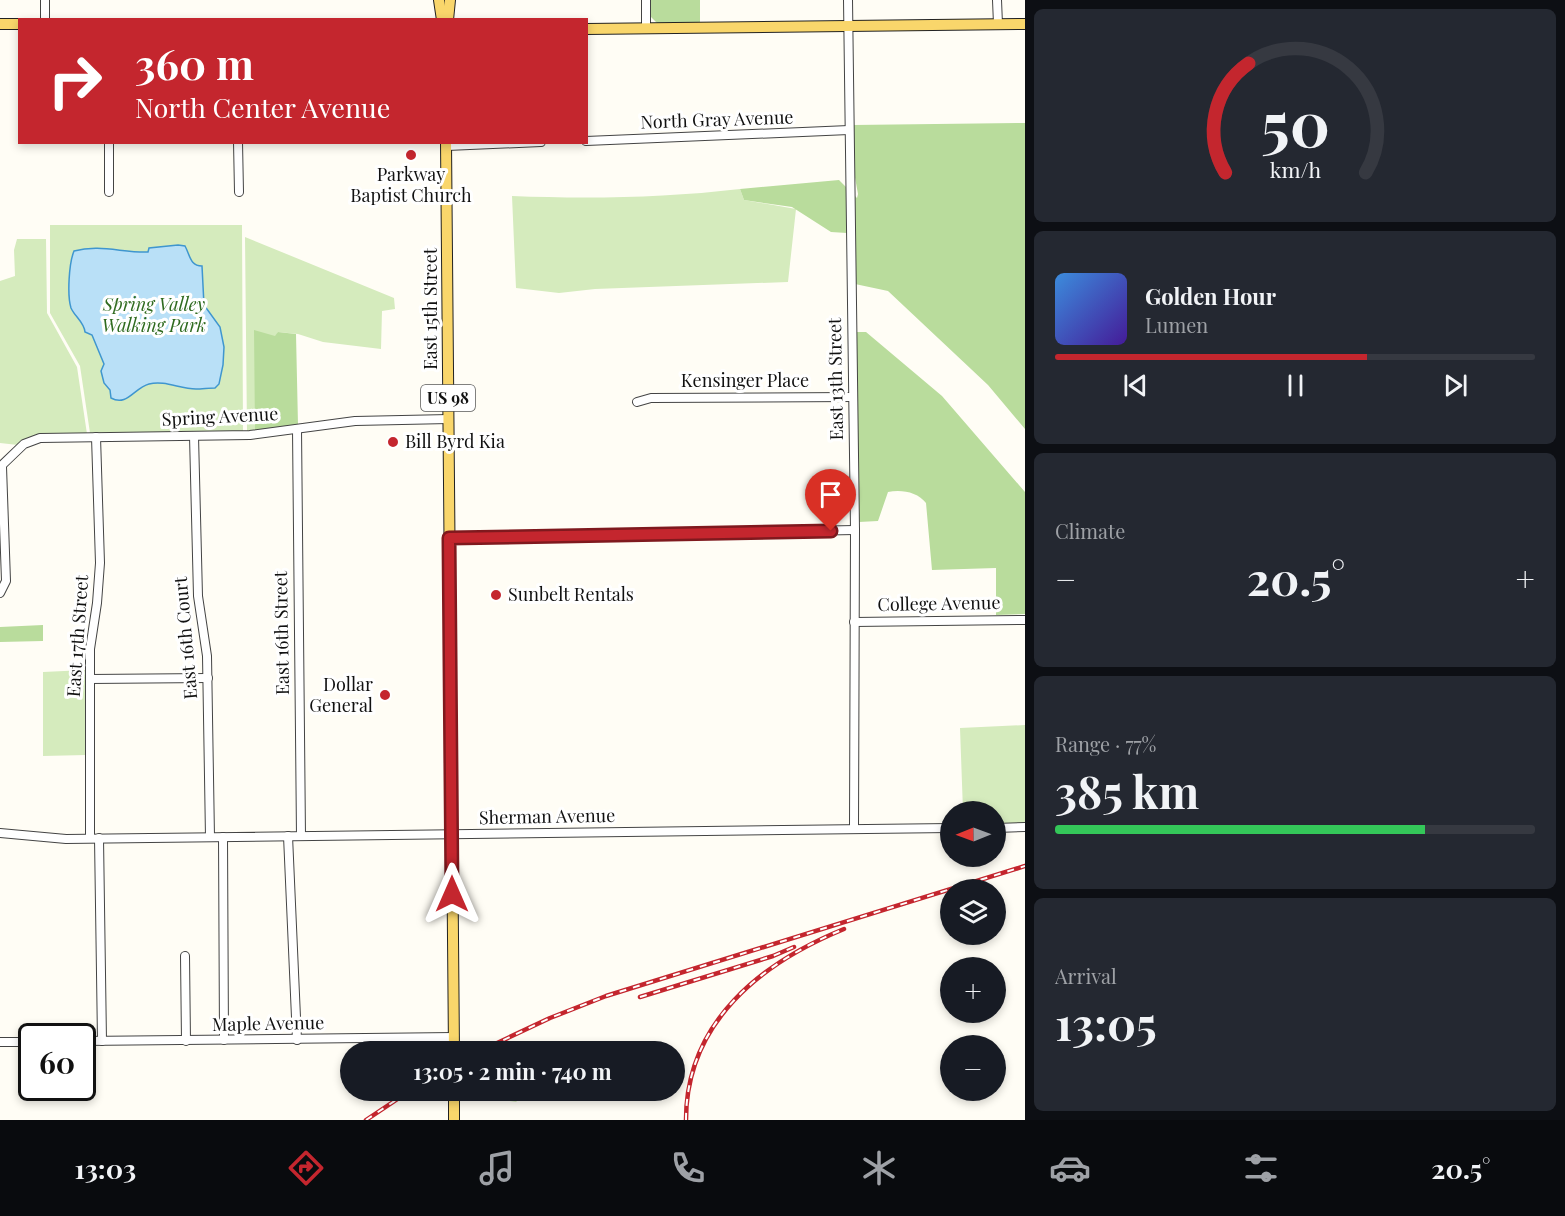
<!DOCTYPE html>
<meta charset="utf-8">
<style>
:root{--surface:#171b24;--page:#242831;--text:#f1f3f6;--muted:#9ea1a6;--line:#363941;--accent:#c4262e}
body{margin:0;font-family:"Playfair Display",serif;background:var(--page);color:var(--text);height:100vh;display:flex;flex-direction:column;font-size:22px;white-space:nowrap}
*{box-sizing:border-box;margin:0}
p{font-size:20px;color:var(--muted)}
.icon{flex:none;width:33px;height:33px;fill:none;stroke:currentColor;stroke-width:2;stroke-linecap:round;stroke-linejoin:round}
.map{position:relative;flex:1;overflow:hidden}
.side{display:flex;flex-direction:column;gap:9px;padding:9px;background:#0d0f14;width:540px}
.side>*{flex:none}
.hud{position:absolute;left:18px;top:18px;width:570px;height:126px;border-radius:0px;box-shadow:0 3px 9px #0003;background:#c4262e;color:#fff;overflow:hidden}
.needle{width:39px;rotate:269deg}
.controls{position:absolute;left:940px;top:801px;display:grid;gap:12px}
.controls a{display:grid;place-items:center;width:66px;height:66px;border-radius:50%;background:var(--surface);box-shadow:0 3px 9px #0003;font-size:30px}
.speed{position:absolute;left:18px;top:1023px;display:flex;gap:12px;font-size:30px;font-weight:700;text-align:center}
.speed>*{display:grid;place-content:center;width:78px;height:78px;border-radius:50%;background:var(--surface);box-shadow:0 3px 9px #0003;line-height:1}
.speed .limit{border:3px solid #111;border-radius:9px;background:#fff;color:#111}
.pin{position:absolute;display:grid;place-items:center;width:51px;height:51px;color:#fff;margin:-62px -26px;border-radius:50% 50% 50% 0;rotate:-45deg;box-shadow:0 0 6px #0007}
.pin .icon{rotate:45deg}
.me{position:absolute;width:66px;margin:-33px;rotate:0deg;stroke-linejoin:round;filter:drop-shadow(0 0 4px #0008)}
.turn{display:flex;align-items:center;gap:21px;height:126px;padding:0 18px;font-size:27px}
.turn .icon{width:78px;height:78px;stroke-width:2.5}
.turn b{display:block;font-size:42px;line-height:51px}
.big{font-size:45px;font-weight:700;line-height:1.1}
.side .card{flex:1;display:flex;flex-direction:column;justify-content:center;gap:9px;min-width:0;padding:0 21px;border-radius:9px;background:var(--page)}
.side .dial{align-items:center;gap:0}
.dial svg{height:156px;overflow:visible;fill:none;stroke:var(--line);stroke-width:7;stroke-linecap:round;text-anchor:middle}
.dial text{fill:var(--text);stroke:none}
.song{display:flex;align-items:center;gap:18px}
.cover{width:72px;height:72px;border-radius:9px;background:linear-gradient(135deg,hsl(210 70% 55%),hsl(260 70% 35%))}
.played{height:6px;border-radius:3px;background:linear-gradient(90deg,var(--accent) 65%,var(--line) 65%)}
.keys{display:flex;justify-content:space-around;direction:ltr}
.heat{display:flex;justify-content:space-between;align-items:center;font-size:33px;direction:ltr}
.charge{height:9px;border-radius:4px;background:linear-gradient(90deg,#34c759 77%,var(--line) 0)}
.trip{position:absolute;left:340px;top:1041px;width:345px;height:60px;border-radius:30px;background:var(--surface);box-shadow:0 3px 9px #0003;font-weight:700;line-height:60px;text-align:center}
.tab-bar{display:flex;height:96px;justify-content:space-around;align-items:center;background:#090b0e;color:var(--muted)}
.tab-bar .icon{width:42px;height:42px}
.tab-bar .on{color:var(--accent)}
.tab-bar b{font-size:27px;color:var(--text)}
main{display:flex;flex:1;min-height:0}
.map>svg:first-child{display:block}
.green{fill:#d5ebbd}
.forest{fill:#b9dc9c}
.water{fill:#b9e0f7;stroke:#3f96cf;stroke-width:1.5}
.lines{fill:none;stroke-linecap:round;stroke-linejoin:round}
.minor-casing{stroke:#444;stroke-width:10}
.major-casing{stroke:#222;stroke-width:12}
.minor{stroke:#fff;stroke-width:8}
.major{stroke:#f9d66b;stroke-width:10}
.rail-casing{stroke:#c4262e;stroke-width:4.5}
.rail{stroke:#fff;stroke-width:2;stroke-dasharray:7;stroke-linecap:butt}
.route-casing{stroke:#7f191e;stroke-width:15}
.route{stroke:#c4262e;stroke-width:10}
.poi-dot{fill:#c4262e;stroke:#fff;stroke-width:2}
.labels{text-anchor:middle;stroke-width:6;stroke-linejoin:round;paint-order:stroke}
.shield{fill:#fff;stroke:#585858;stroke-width:1.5}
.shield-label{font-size:16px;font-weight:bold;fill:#111}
.street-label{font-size:18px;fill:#111;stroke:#fff}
.poi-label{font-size:18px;fill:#111;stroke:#fff;text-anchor:start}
.park-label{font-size:18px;font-style:italic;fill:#2f6b1f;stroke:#fff}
</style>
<main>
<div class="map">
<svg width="1025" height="1120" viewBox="0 0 1025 1120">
<rect width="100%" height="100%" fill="#fffdf5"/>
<g class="green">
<path d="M740,189L744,200L796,209L788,282L595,289L559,293L516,288L512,196C587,199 664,198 740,189Z"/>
<path d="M50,225H242L243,432L90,433L80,366L50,313Z"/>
<path d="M245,237L394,298L395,309L382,311L381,349L323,342L298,334L278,332L255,431H247Z"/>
<path d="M17,239H46L47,313L77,367L87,434C65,434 35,429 18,445L0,443V281L15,276L14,250Z"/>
<path d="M86,670V755L43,756V672Z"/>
<path d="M1025,725V823L996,824V812L963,811L960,728Z"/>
<path d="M469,1091V1090L528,1091L516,1102L474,1096Z"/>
</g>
<g class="forest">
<path d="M650,0H700V23H657L651,17Z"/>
<path d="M1025,123V429L988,385L888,291L855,284L854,195L857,198L858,194L854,172L853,125Z"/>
<path d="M839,180L846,187L847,233L831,232L792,207L744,200L740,189Z"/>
<path d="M254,330L275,336L278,332L296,334L298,425L255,431Z"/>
<path d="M856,332H866L942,396L1025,492V614L996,615V568L932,570L926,503C918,492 901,489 888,492L878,521L859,522Z"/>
<path d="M43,625V641L0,642V627Z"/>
</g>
<path class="water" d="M178,245L185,246C190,255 190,266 202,266L204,305L220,327L224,347L223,365L219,384L215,388C209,388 202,389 196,389C180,389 165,380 149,384C134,388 127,407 111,398L110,390L104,383L101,371L104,364L92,335L85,332C84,322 75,317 71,308C67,295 69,263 74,251C100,244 123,253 148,252L149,248Z"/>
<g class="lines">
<defs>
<g id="minor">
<path d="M45,0V20"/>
<path d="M646,0V28"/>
<path d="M848,0L855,530L854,829"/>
<path d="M997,0L998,24"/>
<path d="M586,141L849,130"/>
<path d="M109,142V192"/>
<path d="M238,142L239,192"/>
<path d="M447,146L541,142"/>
<path d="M637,402L651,398L853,397"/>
<path d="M297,429L301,836"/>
<path d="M194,436L198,596L207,656L210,837"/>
<path d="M0,467L24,444L40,438L250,435L355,421L449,419"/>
<path d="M449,538L855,530"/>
<path d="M0,593L6,581L2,467"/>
<path d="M854,622L1025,620"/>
<path d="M90,679L208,678"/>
<path d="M996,828L1025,827"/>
<path d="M0,833L66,839L951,828"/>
<path d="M288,836L297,1040"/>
<path d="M223,837L224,1040"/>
<path d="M90,838V649L97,603L100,563L96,437"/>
<path d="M99,838L102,1041"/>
<path d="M185,956L186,1041"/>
<path d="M82,1041L454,1037"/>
<path d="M0,1042H32"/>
</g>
<g id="major">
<path d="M439,0L442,20"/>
<path d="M448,20L450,0"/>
<path d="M0,24H20"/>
<path d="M586,29L1025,24"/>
<path d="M446,142L454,1052"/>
<path d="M454,1090V1120"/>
</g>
</defs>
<use href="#minor" class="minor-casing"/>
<use href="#major" class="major-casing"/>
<use href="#minor" class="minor"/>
<use href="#major" class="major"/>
<defs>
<g id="rail">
<path d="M640,997L773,956L794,947"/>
<path d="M478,1052L550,1018L606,996L1025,866"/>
<path d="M366,1120L411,1090"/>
<path d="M686,1120C686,1022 761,963 844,929"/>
</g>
</defs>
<use href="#rail" class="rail-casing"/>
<use href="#rail" class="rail"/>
</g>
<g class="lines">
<defs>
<path id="route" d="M452,894L449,538L831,531"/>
</defs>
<use href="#route" class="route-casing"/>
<use href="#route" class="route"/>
</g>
<g class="poi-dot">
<circle cx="411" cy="155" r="6"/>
<circle cx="393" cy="442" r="6"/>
<circle cx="496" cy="595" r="6"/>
<circle cx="385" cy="695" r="6"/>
</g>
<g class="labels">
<rect class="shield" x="421" y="385" width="54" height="26" rx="4.5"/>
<g class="shield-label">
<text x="448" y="404">US 98</text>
</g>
<g class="street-label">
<text transform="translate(717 120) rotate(-2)" y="6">North Gray Avenue</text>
<text transform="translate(431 309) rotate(-90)" y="6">East 15th Street</text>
<text transform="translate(836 379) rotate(-91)" y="6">East 13th Street</text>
<text x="745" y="387">Kensinger Place</text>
<text transform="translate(220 417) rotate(-3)" y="6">Spring Avenue</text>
<text transform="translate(939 604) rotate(-1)" y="6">College Avenue</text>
<text transform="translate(282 633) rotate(-91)" y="6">East 16th Street</text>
<text transform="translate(78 636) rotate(-86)" y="6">East 17th Street</text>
<text transform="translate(186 638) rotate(-95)" y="6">East 16th Court</text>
<text transform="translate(547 817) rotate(-1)" y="6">Sherman Avenue</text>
<text transform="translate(268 1024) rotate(-1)" y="6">Maple Avenue</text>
</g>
<g class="poi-label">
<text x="411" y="181" text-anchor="middle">Parkway<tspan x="411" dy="21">Baptist Church</tspan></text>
<text x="405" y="448">Bill Byrd Kia</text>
<text x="508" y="601">Sunbelt Rentals</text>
<text x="373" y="691" text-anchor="end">Dollar<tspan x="373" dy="21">General</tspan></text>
</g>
<g class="park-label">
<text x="154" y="311">Spring Valley<tspan x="154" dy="21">Walking Park</tspan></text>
</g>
</g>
</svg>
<div class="controls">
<a><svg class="needle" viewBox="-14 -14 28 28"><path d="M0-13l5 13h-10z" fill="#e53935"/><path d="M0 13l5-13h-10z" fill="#9ea1a6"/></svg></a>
<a><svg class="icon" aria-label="layers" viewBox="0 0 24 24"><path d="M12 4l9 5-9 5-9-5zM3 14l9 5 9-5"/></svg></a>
<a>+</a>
<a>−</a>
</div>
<div class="speed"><div class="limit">60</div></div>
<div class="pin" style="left:831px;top:531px;background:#d93025"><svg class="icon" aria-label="arrive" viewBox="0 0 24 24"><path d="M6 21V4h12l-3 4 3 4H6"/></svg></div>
<svg class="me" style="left:452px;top:894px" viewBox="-20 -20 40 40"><path d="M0-17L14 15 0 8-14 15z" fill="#c4262e" stroke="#fff" stroke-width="4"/></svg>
<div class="trip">13:05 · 2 min · 740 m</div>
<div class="hud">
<div class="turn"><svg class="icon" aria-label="right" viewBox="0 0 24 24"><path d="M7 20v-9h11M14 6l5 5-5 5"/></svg><div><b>360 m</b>North Center Avenue</div></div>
</div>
</div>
<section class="side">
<div class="card dial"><svg viewBox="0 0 100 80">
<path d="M14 69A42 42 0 1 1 86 69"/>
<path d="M14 69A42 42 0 0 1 26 13" stroke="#c4262e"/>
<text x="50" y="56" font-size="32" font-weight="700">50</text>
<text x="50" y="72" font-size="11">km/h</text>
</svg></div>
<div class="card">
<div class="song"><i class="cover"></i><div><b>Golden Hour</b><p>Lumen</p></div></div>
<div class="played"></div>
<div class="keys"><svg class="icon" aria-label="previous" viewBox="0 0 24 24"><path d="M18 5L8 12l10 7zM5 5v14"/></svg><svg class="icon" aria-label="pause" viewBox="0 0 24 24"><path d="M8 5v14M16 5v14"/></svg><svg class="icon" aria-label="next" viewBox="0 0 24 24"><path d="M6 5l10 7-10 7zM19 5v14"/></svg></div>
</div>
<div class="card"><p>Climate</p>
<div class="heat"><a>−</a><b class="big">20.5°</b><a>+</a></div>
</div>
<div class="card"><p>Range · 77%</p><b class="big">385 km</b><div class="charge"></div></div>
<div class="card"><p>Arrival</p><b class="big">13:05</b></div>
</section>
</main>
<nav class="tab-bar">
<b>13:03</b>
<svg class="icon on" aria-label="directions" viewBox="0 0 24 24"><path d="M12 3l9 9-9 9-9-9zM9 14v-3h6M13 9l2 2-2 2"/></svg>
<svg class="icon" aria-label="music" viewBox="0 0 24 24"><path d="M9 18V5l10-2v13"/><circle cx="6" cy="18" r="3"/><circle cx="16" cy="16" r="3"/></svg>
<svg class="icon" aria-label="phone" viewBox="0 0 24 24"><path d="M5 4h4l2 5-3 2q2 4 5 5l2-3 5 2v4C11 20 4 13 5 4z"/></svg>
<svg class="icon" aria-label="climate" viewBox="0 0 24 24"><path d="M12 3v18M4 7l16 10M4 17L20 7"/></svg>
<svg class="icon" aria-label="car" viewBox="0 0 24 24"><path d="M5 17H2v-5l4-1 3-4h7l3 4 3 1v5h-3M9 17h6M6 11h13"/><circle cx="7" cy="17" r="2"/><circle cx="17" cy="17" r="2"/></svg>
<svg class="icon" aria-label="filters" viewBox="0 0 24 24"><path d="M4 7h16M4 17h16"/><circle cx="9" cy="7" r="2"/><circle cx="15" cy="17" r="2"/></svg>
<b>20.5°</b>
</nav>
